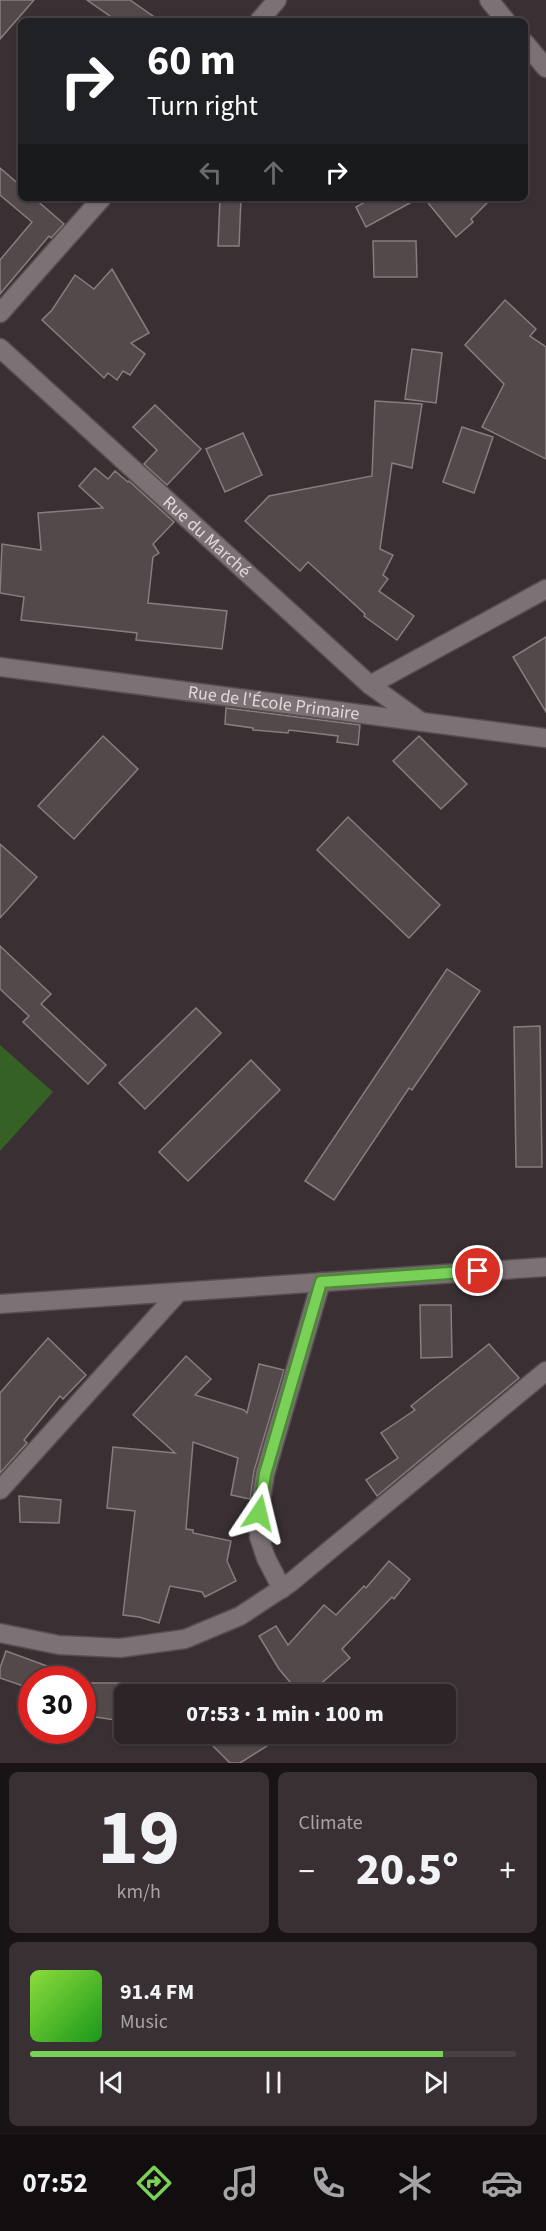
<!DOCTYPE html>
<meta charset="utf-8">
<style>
:root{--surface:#2c2426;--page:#383032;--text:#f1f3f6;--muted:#a6a4a7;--line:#484143;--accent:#79d158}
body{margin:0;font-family:"Source Sans 3",sans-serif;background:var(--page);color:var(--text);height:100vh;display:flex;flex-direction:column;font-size:22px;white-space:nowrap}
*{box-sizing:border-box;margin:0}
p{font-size:20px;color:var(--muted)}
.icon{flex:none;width:33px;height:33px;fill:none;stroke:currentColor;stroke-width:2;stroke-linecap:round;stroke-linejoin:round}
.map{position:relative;height:1763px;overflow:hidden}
.sheet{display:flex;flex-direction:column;gap:9px;padding:9px;background:#181415;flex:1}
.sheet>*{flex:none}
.hud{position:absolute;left:18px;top:18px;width:510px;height:183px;border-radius:9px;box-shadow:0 2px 4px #0004,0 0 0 2px var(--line);background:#202124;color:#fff;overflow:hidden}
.speed{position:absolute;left:18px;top:1666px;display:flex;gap:12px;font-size:30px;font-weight:700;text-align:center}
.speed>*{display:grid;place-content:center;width:78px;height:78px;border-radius:50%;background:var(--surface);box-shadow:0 2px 4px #0004,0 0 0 2px var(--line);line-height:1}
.speed .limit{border:9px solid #d22;background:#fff;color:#111}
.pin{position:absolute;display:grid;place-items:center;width:51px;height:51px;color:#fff;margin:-26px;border:3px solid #fff;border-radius:50%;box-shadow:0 2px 6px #0007}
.me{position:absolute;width:66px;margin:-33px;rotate:10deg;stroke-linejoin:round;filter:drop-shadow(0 0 4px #0008)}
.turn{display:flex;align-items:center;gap:21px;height:126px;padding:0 30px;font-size:27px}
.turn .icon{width:78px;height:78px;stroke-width:2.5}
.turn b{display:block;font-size:42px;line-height:51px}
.lanes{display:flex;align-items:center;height:57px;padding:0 30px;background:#0003;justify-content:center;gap:30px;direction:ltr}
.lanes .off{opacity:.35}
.big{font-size:45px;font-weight:800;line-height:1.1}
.sheet .widget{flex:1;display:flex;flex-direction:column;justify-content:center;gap:9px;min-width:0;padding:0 21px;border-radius:9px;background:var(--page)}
.sheet .dial{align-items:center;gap:0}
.dial b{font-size:78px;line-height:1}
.song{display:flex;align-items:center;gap:18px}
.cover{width:72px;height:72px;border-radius:9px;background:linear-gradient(135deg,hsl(90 70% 55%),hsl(120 70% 35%))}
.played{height:6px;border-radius:3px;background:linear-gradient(90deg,var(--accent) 85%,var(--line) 85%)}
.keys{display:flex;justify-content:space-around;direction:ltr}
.heat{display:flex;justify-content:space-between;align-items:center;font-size:33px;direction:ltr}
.sheet .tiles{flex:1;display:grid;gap:9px;grid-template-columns:1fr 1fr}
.widget:last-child{grid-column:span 2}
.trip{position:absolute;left:114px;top:1684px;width:342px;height:60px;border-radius:9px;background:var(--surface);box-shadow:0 2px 4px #0004,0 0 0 2px var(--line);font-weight:800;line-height:60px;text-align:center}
.menu{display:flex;height:96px;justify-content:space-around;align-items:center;background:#120e0f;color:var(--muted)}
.menu .icon{width:42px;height:42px}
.menu .selected{color:var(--accent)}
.menu b{font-size:27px;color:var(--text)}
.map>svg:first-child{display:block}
.green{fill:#356224}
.building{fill:#53494b;stroke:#887c7f;stroke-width:1.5}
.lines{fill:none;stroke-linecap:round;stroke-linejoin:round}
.minor-casing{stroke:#564e50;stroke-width:21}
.minor{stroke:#7c7174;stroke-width:18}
.route-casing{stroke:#4f8839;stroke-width:15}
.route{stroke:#79d158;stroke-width:10}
.labels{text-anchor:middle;stroke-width:5;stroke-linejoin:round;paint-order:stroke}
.street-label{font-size:18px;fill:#e0d9db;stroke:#302629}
</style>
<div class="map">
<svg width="546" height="1763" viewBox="0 0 546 1763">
<rect width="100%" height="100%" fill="#3a3033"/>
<path class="green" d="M0,1045L53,1092L0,1151Z"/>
<g class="building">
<path d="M0,0H34L0,39Z"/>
<path d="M87,0H130L160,21H117Z"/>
<path d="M0,168L21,186V198H34L64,224L51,238L49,236L0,294V260L32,222L0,195Z"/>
<path d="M220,198H241L239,246H218Z"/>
<path d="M372,198H419L366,227L356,207Z"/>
<path d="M424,198H492L471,219L473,222L456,237Z"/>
<path d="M373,241H416L417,277H374Z"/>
<path d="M112,269L149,333L131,343L145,354L130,375L123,371L117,380L108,373L104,378L42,320L52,310L75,275L94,289Z"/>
<path d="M505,300L536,329L530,336L546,347V459L482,427L504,384L465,345Z"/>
<path d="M412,349L442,353L436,403L405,399Z"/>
<path d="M375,401L422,404L412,468L392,463L380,549L393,555L383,575L388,579L379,591L414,616L397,640L364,616L365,614L308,562L300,571L245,521L269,496L372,476Z"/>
<path d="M155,405L201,449L167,485L144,464L157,450L133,427Z"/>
<path d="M462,427L493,437L474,493L443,482Z"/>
<path d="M243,433L262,475L225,492L206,449Z"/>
<path d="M95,468L108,479L115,471L128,482L129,481L174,522L153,544L159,553L153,557L148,603L227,611L222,649L136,640L137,633L21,620L24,597L0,593L2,544L41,550L38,513L103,508L79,486Z"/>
<path d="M546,637V712L513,657Z"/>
<path d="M226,708L360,725L358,745L337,742L338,736L289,730L288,733L253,730V728L225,724Z"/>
<path d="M103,736L138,769L74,839L38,806Z"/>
<path d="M419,736L467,784L441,809L393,761Z"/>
<path d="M348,817L440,905L409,938L317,850Z"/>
<path d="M0,844L37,877L0,918Z"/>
<path d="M0,946L51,994L41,1004L106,1065L88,1084L23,1022L29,1016L0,989Z"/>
<path d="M447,969L480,991L412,1090L409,1088L334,1200L305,1181Z"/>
<path d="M196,1008L221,1033L145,1109L119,1083Z"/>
<path d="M540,1026L542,1167H516L514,1027Z"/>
<path d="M251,1060L280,1090L188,1181L159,1152Z"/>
<path d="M420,1305H451L452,1357L421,1358Z"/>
<path d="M48,1338L86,1375L63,1399L60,1396L24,1440L27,1443L0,1473V1393Z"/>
<path d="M489,1344L519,1378L377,1496L366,1480L398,1458L381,1433L415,1410L411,1406Z"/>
<path d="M186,1356L211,1379L195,1395L244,1410L247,1413L259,1364L284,1370L254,1471L250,1499L231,1495L238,1458L193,1442L186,1529L193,1530V1533L231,1541L227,1561L236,1581L205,1597L202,1592L170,1586L159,1623L139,1617L123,1615L135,1511L107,1508L113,1447L175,1453L133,1415Z"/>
<path d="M19,1496L61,1500L59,1523L20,1522Z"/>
<path d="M389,1561L410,1579L394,1599L392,1597L342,1649L350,1658L308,1695H301L279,1669L259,1636L276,1626L288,1645L324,1605L336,1615L364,1586L366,1588Z"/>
<path d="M6,1651L77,1677V1680H32V1689L0,1678V1668Z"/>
<path d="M82,1683H129L127,1695H124L122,1721L82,1715Z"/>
<path d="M201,1734H286L240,1763H230Z"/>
</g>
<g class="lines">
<defs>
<g id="minor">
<path d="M489,0L506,21"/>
<path d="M259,21L277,0"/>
<path d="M525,43L546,68"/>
<path d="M0,313L102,198"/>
<path id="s1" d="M0,348L370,685L420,721"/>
<path id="s2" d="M0,667L546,738"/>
<path d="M370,685L546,589"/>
<path d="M0,1304L546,1267"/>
<path d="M0,1490L178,1293"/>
<path d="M282,1589L266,1558L259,1537V1513L265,1474L321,1282"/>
<path d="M0,1633L59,1645L120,1648L185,1639L240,1616L290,1583L546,1371"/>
</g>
</defs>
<use href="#minor" class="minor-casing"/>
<use href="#minor" class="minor"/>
</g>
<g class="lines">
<defs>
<path id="route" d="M259,1513L265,1474L321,1282L478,1271"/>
</defs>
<use href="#route" class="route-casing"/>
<use href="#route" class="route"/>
</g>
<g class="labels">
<g class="street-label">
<text dy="6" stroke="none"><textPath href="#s1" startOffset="280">Rue du Marché</textPath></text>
<text dy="6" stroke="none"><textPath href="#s2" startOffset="276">Rue de l'École Primaire</textPath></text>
</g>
</g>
</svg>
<div class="speed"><div class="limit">30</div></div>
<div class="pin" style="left:478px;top:1271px;background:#d93025"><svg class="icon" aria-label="arrive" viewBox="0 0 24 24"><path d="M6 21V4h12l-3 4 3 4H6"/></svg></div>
<svg class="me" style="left:259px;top:1513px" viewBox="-20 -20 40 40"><path d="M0-17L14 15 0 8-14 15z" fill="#79d158" stroke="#fff" stroke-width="4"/></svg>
<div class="trip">07:53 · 1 min · 100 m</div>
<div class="hud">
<div class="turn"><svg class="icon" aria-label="right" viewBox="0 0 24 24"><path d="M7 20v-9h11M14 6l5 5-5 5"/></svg><div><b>60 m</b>Turn right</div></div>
<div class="lanes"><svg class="icon off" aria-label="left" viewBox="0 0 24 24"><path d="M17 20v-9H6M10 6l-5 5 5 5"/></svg><svg class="icon off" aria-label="ahead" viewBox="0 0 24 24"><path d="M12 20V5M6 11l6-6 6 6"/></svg><svg class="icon" aria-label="right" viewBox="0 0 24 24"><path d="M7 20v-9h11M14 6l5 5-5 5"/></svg></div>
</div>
</div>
<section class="sheet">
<div class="tiles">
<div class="widget dial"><b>19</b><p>km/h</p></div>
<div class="widget"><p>Climate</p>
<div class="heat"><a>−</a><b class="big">20.5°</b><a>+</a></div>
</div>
<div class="widget">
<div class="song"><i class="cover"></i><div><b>91.4 FM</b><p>Music</p></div></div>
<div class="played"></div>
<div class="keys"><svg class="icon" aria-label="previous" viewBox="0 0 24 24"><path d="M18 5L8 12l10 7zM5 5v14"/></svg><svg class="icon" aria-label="pause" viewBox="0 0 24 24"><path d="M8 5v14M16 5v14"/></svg><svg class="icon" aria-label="next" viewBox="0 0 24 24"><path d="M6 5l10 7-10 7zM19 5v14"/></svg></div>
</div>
</div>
</section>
<nav class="menu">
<b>07:52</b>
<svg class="icon selected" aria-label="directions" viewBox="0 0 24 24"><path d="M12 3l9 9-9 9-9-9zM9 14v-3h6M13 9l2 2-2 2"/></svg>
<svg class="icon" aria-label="music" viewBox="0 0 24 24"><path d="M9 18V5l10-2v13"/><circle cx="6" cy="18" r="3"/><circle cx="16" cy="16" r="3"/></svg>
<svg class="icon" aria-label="phone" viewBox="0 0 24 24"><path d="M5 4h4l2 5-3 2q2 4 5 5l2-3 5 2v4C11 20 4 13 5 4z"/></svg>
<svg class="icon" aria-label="climate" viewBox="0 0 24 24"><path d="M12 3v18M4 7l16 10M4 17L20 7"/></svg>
<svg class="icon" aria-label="car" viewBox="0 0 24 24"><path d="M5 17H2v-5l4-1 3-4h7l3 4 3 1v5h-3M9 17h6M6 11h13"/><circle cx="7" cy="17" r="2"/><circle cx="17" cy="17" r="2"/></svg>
</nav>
